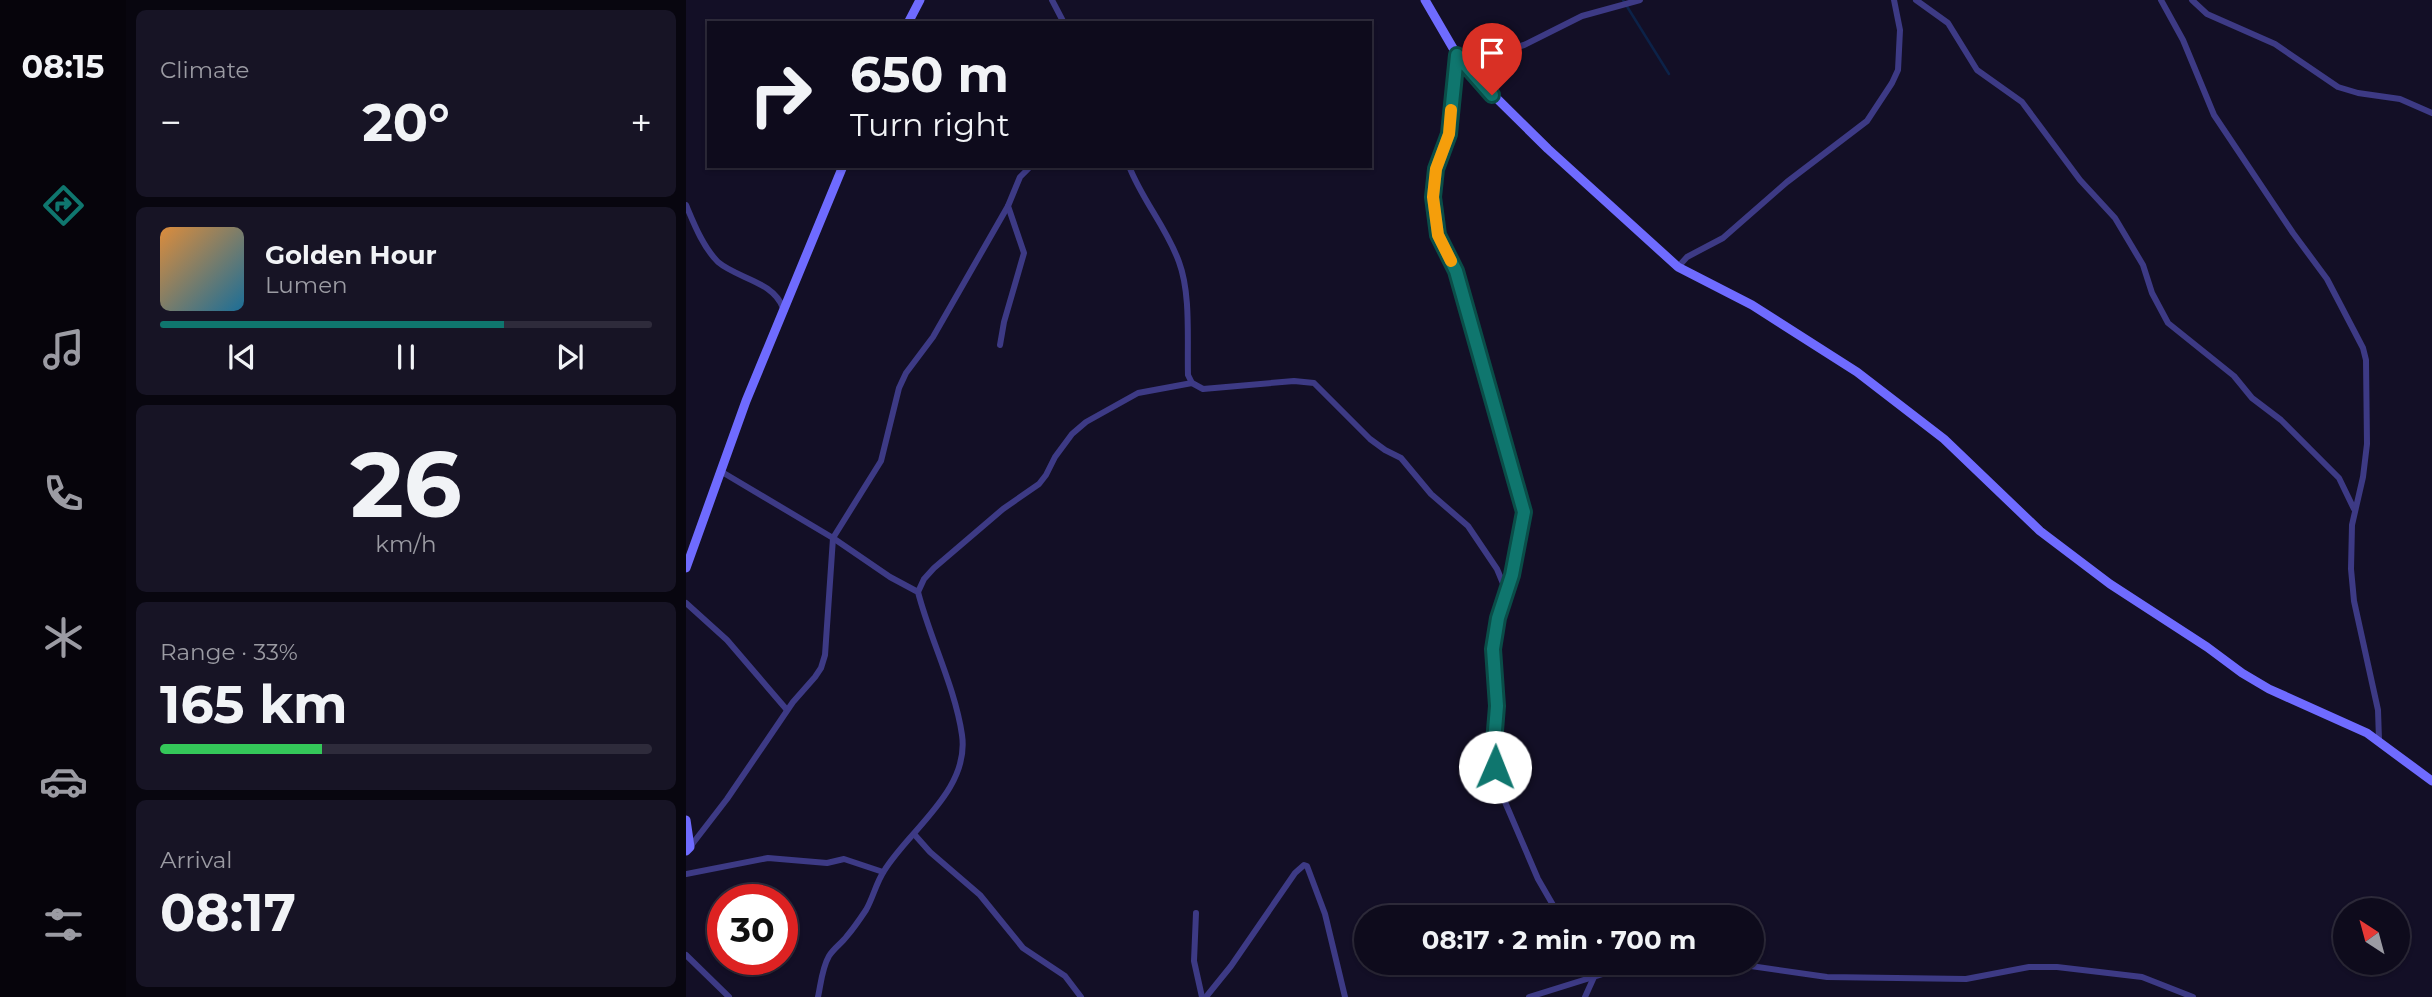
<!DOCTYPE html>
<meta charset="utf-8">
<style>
:root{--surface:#0e0b1c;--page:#171425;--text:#f1f3f6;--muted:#9b9ba3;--line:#2e2b3b;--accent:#0f766e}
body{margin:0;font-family:Montserrat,sans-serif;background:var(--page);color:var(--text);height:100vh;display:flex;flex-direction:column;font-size:26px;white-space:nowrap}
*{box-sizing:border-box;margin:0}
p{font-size:23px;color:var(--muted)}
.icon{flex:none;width:38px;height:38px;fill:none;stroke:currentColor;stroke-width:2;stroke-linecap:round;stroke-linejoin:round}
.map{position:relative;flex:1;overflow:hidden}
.drawer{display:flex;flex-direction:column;gap:10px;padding:10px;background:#08060f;width:560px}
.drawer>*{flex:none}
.guide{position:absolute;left:21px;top:21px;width:665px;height:147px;border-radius:0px;box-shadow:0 2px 5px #0004,0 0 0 2px var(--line);background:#0e0b1c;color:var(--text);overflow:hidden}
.needle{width:46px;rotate:324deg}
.controls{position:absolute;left:1647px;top:898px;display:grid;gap:14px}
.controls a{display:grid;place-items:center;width:77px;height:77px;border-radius:50%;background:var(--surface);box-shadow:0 2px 5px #0004,0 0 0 2px var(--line);font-size:35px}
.speed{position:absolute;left:21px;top:884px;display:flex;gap:14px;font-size:35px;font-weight:700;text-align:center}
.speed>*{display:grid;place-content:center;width:91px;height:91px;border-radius:50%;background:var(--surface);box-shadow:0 2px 5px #0004,0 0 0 2px var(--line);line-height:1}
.speed .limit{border:10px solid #d22;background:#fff;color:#111}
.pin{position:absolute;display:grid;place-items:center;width:60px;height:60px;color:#fff;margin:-72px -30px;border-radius:50% 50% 50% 0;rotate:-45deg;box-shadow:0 0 7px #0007}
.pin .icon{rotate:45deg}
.me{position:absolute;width:77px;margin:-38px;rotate:1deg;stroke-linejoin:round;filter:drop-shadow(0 0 5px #0008)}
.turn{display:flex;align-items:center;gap:24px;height:147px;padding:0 28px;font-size:32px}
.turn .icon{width:91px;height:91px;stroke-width:2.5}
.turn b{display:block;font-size:49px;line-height:60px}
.big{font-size:52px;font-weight:700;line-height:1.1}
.drawer .widget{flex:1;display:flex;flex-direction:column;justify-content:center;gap:10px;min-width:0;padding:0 24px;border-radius:10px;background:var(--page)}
.drawer .dial{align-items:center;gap:0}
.dial b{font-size:91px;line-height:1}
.song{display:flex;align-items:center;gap:21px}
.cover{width:84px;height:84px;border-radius:10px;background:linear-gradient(135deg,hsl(30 70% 55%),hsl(200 70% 35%))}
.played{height:7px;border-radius:4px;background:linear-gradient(90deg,var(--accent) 70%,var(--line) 70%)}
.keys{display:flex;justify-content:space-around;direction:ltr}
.heat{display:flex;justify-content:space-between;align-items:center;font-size:38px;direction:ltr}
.charge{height:10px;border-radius:5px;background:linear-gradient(90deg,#34c759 33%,var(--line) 0)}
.trip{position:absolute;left:668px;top:905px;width:410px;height:70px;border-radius:35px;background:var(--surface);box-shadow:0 2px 5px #0004,0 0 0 2px var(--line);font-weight:700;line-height:70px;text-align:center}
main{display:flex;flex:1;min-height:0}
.menu{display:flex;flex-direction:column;width:126px;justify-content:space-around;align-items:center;background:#06040b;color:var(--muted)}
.menu .icon{width:49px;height:49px}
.menu .active{color:var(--accent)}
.menu b{font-size:32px;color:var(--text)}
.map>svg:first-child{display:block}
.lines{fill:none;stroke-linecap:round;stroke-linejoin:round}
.stream{stroke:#0c2248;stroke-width:2.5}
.street{stroke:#3d3a85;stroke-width:6}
.secondary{stroke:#6f6bff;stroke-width:9}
.route-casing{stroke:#0a4d48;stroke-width:18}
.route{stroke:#0f766e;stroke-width:12}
.slow{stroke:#f59e0b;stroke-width:12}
</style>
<main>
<nav class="menu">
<b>08:15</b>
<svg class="icon active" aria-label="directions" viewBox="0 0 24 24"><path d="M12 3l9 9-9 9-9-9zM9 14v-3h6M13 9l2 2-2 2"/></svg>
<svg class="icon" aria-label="music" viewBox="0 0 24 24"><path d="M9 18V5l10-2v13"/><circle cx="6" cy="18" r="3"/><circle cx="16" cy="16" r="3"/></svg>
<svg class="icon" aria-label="phone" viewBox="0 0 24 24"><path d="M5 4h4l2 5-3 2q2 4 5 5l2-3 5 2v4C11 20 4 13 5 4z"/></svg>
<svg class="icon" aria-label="climate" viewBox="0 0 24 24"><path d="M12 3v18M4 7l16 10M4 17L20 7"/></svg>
<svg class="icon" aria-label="car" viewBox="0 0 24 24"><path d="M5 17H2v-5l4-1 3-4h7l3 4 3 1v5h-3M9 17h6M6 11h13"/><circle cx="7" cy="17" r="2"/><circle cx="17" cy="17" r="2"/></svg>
<svg class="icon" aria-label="filters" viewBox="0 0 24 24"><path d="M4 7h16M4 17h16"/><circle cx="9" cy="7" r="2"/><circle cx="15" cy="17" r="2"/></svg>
</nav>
<section class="drawer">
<div class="widget"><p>Climate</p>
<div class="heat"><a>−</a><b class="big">20°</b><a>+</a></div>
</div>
<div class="widget">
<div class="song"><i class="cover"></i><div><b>Golden Hour</b><p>Lumen</p></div></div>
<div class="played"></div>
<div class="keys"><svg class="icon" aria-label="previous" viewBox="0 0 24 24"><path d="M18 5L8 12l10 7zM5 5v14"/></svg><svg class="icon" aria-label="pause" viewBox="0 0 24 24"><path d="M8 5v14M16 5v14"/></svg><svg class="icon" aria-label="next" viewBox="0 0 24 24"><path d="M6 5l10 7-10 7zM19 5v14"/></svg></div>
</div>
<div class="widget dial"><b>26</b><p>km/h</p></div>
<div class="widget"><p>Range · 33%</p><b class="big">165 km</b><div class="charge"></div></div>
<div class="widget"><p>Arrival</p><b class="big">08:17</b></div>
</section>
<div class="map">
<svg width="1746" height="997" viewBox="0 0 1746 997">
<rect width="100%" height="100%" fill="#130f26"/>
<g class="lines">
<path class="stream" d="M937,0L983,74"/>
<g class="street">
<path d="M366,0L378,23"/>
<path d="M1230,0L1262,23L1291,70L1336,102L1394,180L1429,218L1457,265L1466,293L1482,323L1548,376L1566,398L1595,420L1653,478L1668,509"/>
<path d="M1475,0L1497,40L1528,115L1607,233L1641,279L1677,348L1680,360L1681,444L1677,477L1666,525L1665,569L1668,601L1692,710L1693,740"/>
<path d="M1506,0L1521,14L1589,44L1652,87L1672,93L1714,99L1746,113"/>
<path d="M771,55L763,134L750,169L747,197L752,235L770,271L838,511L826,575L812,618L807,649L811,706L807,755L809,767L819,802L852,879L867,905L884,917"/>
<path d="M779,66L804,55L838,45L896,16L954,0"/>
<path d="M443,166C456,200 481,228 493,262C505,294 501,340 502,375L506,383L517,389L608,381L628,383L684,439L699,450L715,458L745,494L782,526L811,569L821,593"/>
<path d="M0,205C8,224 17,247 32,262C52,279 87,281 97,308"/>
<path d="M992,267L1001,257L1037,238L1101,182L1181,121L1206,83L1212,70L1214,30L1208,0"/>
<path d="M314,345L318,322L338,253L322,206L334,177L345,166"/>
<path d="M36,472L147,538L204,577L232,592C244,639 269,687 276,735C284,790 223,830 198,871C190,883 187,898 180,910C174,919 168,928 161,936C156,943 148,948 143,956C136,968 135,983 132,997"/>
<path d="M232,592L238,579L248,568L317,509L353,484L360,475L369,457L386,434L400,422L452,393L506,383"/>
<path d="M0,603L41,640L101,710"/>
<path d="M228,834L244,852L294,895L337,948L379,976L395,997"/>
<path d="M4,847L41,799L107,702L129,677L135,668L139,655L147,538L195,461L213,388L220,373L247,337L322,206"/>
<path d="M0,874L82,858L141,863L158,859L197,872"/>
<path d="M510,913L508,961L516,997"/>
<path d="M0,955L43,997"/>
<path d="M520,997L545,966L609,873L618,865L621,866L639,914L659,997"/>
<path d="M843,997L920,973L1058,965L1141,977L1280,979L1343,967H1371L1456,977L1507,997"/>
<path d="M899,997L908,977"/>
</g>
<g class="secondary">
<path d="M739,0L771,55L785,73L862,149L992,267L1066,305L1171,372L1258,439L1354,531L1424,584L1521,647L1556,673L1583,689L1681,733L1746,781"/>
<path d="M222,23L234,0"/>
<path d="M0,568L60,401L157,166"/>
<path d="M0,820L4,847L0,851"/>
</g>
</g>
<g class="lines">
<defs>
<path id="route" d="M806,95L771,55L763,134L750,169L747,197L752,235L770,271L838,512L826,575L812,618L807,649L811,706L807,755L809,767"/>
</defs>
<use href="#route" class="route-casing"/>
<use href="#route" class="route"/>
<path class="slow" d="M765,261L752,235L747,197L750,169L763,134L765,110"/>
</g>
</svg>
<div class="controls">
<a><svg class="needle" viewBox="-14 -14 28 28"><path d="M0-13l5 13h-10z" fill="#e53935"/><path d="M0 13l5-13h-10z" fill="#9b9ba3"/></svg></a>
</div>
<div class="speed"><div class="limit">30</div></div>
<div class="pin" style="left:806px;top:95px;background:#d93025"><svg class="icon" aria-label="arrive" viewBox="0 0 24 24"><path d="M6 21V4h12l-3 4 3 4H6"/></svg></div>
<svg class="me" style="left:809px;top:767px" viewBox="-20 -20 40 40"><circle r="19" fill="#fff"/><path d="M0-13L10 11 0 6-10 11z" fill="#0f766e"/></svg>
<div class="trip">08:17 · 2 min · 700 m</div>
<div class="guide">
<div class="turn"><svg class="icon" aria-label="right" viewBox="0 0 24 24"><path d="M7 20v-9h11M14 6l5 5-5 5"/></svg><div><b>650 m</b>Turn right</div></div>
</div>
</div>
</main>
